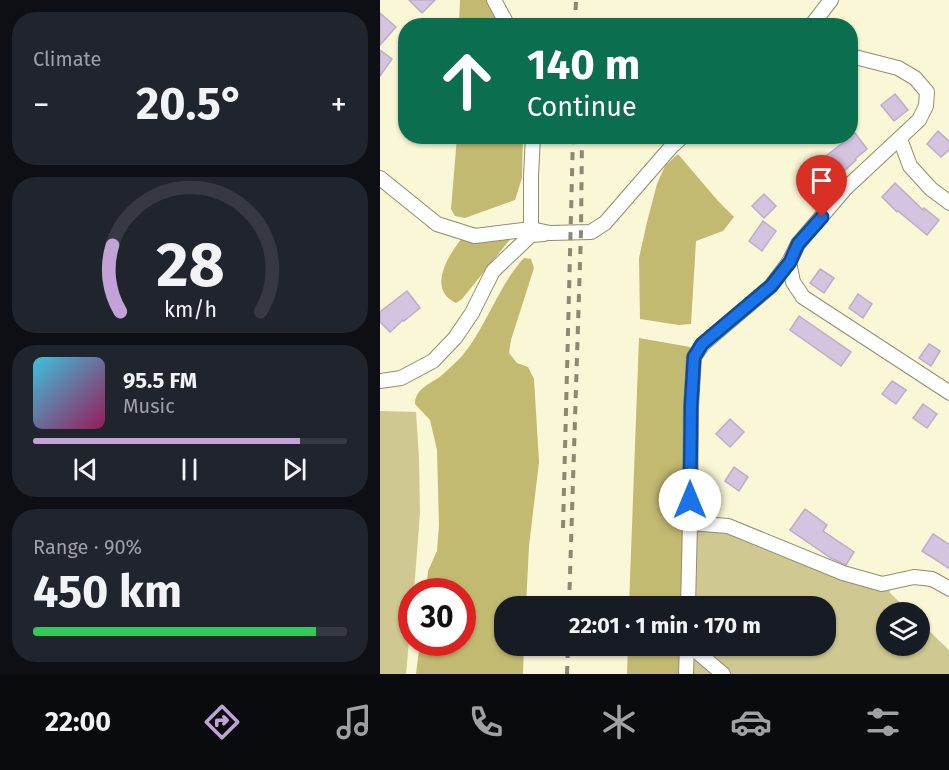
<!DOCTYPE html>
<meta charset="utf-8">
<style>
:root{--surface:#171b24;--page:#20242c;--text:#f1f3f6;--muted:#9ea1a6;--line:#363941;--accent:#c2a2d7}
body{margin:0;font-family:"Fira Sans",sans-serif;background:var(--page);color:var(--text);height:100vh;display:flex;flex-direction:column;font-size:22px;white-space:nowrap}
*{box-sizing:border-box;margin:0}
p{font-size:20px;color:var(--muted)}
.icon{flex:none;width:33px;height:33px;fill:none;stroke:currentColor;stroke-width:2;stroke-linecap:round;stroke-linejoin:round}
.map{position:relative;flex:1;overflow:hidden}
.drawer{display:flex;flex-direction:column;gap:12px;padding:12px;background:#0d0f14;width:380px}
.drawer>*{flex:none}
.guide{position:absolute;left:18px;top:18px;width:460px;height:126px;border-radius:24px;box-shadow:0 2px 4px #0004;background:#0b6e4f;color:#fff;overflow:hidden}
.fabs{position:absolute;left:496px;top:602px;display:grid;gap:12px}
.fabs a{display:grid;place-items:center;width:54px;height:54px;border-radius:50%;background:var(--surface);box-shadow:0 2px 4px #0004;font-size:30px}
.speed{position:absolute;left:18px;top:578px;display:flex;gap:12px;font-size:30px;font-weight:700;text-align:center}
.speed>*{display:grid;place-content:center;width:78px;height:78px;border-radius:50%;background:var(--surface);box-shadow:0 2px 4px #0004;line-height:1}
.speed .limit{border:9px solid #d22;background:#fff;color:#111}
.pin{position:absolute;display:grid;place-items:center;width:51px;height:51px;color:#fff;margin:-62px -26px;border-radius:50% 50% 50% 0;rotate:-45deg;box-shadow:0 0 6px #0007}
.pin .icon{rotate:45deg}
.me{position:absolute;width:66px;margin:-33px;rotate:0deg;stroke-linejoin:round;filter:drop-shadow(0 0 4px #0008)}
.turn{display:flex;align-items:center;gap:21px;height:126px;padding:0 30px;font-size:27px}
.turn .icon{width:78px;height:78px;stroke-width:2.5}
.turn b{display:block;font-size:42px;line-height:51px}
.big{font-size:45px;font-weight:700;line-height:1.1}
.drawer .card{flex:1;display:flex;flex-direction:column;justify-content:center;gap:9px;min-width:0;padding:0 21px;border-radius:24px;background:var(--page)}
.drawer .dial{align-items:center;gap:0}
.dial svg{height:156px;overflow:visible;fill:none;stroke:var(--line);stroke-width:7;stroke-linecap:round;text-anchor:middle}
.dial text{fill:var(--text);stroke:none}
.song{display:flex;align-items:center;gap:18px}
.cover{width:72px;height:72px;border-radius:9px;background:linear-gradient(135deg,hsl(190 70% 55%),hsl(330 70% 35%))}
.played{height:6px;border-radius:3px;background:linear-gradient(90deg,var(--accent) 85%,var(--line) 85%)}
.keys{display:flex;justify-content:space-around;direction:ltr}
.heat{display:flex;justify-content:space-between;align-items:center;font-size:33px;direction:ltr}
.charge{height:9px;border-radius:4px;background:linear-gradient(90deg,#34c759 90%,var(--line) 0)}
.trip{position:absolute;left:114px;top:596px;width:342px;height:60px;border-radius:24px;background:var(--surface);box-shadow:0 2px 4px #0004;font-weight:700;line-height:60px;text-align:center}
.dock{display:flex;height:96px;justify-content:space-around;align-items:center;background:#090b0e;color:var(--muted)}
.dock .icon{width:42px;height:42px}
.dock .on{color:var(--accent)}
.dock b{font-size:27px;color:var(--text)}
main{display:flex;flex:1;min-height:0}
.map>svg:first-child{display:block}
.green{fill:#cfc991}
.forest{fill:#c2ba71}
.building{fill:#d4c4df;stroke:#bdadc8;stroke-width:1.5}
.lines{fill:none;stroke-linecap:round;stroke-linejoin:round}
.street-casing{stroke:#908d70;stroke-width:16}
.street{stroke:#fff;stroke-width:14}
.rail{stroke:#8b8974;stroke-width:4;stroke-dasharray:8 8;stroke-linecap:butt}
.route-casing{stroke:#114b97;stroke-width:15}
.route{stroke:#1a73e8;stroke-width:10}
</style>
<main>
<section class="drawer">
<div class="card"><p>Climate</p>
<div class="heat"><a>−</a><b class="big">20.5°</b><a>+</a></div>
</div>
<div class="card dial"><svg viewBox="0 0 100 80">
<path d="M14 69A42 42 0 1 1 86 69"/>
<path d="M14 69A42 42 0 0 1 10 35" stroke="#c2a2d7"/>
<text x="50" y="56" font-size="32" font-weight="700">28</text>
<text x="50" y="72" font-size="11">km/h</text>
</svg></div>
<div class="card">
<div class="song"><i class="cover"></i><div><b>95.5 FM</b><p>Music</p></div></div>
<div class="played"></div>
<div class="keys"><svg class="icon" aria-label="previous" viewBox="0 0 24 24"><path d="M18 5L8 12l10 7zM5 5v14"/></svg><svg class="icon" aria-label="pause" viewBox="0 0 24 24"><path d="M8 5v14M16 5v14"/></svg><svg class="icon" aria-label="next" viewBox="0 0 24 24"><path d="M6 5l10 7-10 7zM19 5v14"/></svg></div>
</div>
<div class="card"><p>Range · 90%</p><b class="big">450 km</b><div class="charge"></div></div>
</section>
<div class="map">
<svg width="570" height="674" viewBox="0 0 570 674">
<rect width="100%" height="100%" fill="#faf7d7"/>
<g class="green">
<path d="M0,411L36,412L39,458L40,513L34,591H32L31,619L26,674H0Z"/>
<path d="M307,506L431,552L461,572L509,587L510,593L530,612H507V645H540V622L569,650V674H303L304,645H446V606H305Z"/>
</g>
<g class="forest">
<path d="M80,0H106L120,26H79Z"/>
<path d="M77,137H143L142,178L135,200L85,218L75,216L71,209Z"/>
<path d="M298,154L338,201L354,217L343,231L316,241L311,324L299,325L260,319L259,258L267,222L277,184L285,166Z"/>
<path d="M83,237H132L82,299L76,303C46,289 69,254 83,237Z"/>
<path d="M144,258L151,259L154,268L131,340L129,353L137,363L148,367L154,379L159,462L149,546L146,606H124V645H144L143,674H36L40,642H82V591H46L48,571L57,551L59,525L57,450L50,420L35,404C35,388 51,384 62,375C69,369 76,362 82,356C107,326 118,286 144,258Z"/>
<path d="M259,338L310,347L305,606H249Z"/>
<path d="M248,645H304L303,674H247Z"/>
</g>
<g class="building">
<path d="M29,0H55L42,13Z"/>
<path d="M0,13L16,27L0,45Z"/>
<path d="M0,50L12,59L0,76Z"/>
<path d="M515,94L528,110L514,121L501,105Z"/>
<path d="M558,131L570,142V149L561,157L547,144Z"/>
<path d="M475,133L487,149L475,159L476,160L462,173L446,156Z"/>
<path d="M515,183L543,210L544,208L559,220L547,235L518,211L517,212L502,197Z"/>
<path d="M384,194L396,206L384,218L372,206Z"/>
<path d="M383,221L396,231L382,251L369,241Z"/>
<path d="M440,269L454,278L444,293L430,283Z"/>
<path d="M27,291L40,308L24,321L23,320L10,332L0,322V312Z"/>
<path d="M478,294L492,304L483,318L469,308Z"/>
<path d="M419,316L471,352L461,366L410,330Z"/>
<path d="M549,344L560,351L551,366L539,358Z"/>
<path d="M512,381L526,390L516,404L502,394Z"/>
<path d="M543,404L557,414L547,428L533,418Z"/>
<path d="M350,419L364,432L350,447L336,434Z"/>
<path d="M354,467L368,477L359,491L345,481Z"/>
<path d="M425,509L447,525L443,531L474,552L466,565L451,558L410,530Z"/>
<path d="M553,534L570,545V569L542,551Z"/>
</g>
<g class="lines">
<defs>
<g id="street">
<path d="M114,0L128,26"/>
<path d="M431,26L451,0"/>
<path d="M471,56L518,68L535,78L547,92L546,106L539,120L465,189L418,244L409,262L413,282L423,297L570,393"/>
<path d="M520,139L530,166L551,189L570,203"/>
<path d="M0,178L57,224L95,236L151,229L170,233L211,232L225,223L292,146L303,136"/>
<path d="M151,235V177L153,136"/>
<path d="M0,381L21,378L53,361L75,338L92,313L113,271L151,235L164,234"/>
<path d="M310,523L348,526L463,573L502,584L534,577L552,579L570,589"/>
<path d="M308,606L310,523L311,407L314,357L323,344L391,286L409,262"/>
<path d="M309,645L343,674"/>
<path d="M306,674L307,645"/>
</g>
</defs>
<use href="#street" class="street-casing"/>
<use href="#street" class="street"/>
<g class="rail">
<path d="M195,26L196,0"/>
<path d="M183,528L193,136"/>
<path d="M189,606L201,232L202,136"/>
<path d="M187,674L188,645"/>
</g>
</g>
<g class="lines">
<defs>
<path id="route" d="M310,500L311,406L314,357L322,344L391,286L410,262L418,244L442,217"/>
</defs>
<use href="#route" class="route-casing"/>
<use href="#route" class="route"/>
</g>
</svg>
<div class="fabs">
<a><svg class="icon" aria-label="layers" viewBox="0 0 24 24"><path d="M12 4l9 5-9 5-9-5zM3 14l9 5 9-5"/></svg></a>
</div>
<div class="speed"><div class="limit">30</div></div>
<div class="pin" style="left:442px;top:217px;background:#d93025"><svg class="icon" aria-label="arrive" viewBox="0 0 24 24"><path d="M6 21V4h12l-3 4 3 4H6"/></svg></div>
<svg class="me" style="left:310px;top:500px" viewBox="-20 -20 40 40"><circle r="19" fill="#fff"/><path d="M0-13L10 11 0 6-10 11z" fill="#1a73e8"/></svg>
<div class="trip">22:01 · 1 min · 170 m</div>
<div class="guide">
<div class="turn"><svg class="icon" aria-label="ahead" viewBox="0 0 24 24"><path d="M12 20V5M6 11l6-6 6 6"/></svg><div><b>140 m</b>Continue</div></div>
</div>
</div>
</main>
<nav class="dock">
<b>22:00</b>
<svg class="icon on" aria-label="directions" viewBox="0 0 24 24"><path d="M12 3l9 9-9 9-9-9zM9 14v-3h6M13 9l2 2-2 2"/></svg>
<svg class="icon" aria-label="music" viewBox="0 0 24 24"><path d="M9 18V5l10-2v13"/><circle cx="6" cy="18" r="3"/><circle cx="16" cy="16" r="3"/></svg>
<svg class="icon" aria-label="phone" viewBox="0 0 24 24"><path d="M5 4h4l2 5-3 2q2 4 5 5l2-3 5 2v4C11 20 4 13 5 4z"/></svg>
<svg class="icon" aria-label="climate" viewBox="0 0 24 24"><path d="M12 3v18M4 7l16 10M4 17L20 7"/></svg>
<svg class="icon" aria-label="car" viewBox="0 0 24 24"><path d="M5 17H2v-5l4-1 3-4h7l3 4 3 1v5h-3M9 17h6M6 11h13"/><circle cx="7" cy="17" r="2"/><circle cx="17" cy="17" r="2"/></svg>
<svg class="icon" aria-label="filters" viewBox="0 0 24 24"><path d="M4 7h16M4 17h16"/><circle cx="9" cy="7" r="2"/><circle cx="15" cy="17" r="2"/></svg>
</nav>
